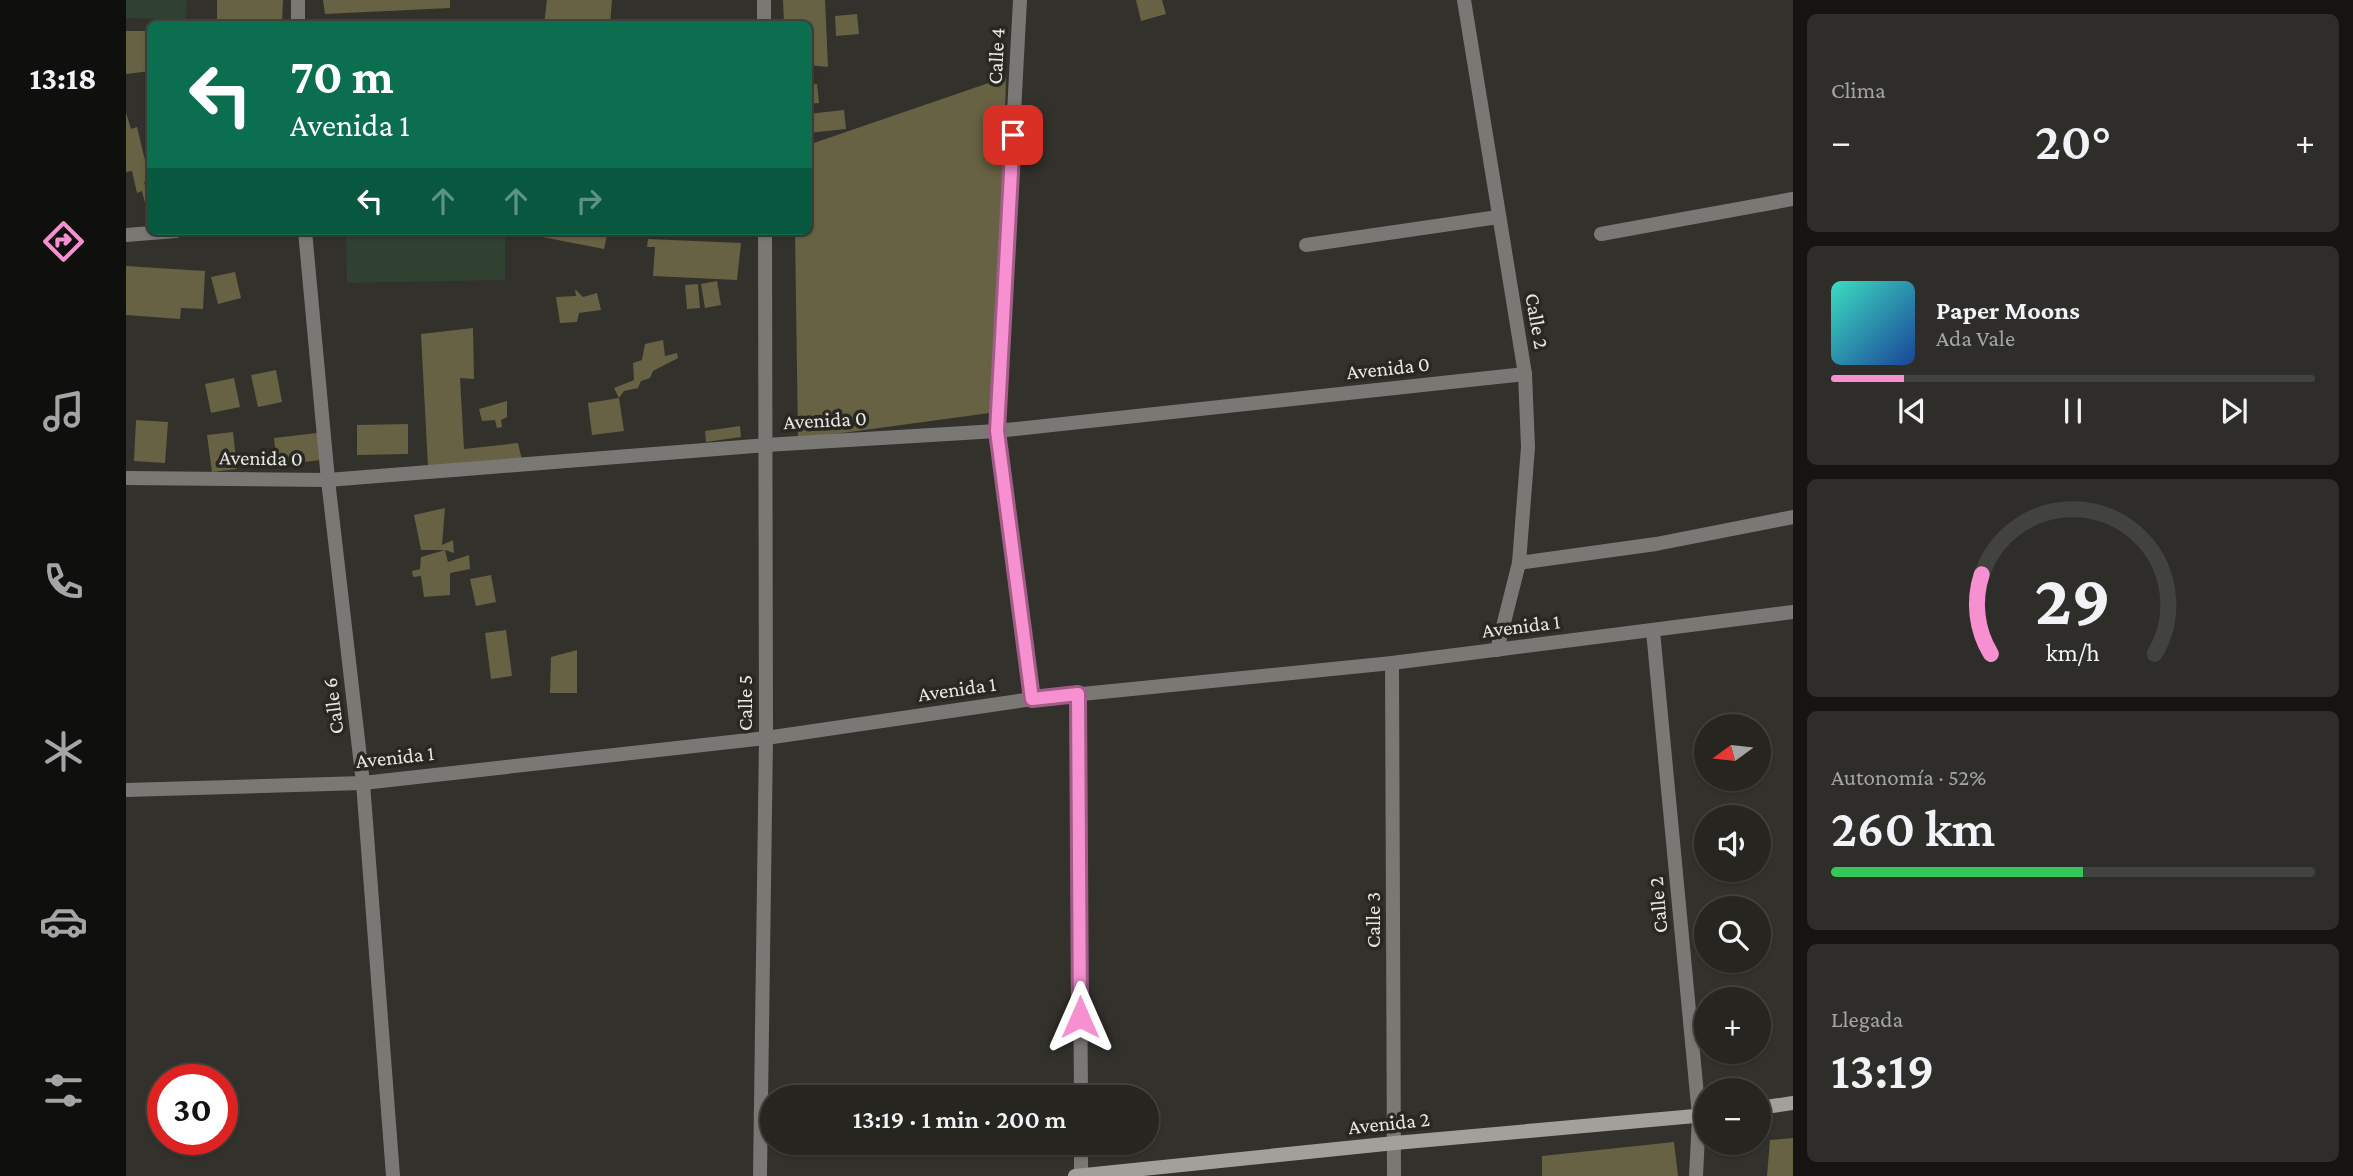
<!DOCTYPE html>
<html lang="es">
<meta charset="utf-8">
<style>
:root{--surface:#262520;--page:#2e2d29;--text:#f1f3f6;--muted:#a4a5a5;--line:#42423e;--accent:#f690d0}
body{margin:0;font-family:"Crimson Pro",serif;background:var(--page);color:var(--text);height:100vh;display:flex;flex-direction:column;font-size:26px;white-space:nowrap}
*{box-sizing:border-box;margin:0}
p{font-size:23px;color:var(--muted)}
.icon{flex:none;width:38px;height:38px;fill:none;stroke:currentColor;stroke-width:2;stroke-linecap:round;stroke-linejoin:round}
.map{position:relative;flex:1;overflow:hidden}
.drawer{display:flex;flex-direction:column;gap:14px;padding:14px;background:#151412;width:560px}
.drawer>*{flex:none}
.banner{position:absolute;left:21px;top:21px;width:665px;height:214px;border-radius:10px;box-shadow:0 2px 5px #0004,0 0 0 2px var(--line);background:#0b6e4f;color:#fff;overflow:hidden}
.needle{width:46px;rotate:255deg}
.controls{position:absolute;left:1568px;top:714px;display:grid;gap:14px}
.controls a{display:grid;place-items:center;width:77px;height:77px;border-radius:50%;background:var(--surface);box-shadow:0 2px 5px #0004,0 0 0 2px var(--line);font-size:35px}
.speed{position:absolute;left:21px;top:1064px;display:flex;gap:14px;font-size:35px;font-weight:700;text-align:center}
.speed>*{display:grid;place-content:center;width:91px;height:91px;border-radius:50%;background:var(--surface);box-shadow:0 2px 5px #0004,0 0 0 2px var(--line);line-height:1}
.speed .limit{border:10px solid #d22;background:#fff;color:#111}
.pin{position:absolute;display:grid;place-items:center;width:60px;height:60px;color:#fff;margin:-30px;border-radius:14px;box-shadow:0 4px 10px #0006}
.me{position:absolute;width:77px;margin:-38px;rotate:0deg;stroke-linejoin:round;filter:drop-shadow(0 0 5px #0008)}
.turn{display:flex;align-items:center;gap:24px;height:147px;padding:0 28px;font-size:32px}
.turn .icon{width:91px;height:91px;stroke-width:2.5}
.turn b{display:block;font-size:49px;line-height:60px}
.lanes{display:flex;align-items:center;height:66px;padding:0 28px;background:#0003;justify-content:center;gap:35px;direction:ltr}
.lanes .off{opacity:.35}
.big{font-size:52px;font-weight:600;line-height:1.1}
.drawer .card{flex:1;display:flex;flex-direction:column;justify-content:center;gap:10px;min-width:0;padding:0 24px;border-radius:10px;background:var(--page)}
.drawer .dial{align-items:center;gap:0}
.dial svg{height:182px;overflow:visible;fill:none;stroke:var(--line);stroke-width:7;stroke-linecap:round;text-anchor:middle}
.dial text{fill:var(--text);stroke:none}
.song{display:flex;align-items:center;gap:21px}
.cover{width:84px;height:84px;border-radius:10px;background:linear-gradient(135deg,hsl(170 70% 55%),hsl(220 70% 35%))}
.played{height:7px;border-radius:4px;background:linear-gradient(90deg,var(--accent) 15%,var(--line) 15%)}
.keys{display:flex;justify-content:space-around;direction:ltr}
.heat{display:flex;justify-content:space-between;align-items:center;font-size:38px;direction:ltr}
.charge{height:10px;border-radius:5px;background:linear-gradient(90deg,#34c759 52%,var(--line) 0)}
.trip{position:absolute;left:634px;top:1085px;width:399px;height:70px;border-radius:35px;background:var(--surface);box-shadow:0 2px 5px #0004,0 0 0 2px var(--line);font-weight:600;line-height:70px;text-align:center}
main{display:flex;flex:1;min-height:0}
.menu{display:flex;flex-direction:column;width:126px;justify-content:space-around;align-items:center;background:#0f0f0d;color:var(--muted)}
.menu .icon{width:49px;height:49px}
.menu .on{color:var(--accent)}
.menu b{font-size:32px;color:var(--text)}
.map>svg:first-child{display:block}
.green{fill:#304031}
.building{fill:#676243}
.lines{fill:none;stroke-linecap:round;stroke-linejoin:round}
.street{stroke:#7a7875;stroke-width:14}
.secondary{stroke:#a3a09c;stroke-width:14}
.route-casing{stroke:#a05e87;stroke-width:18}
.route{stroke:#f690d0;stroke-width:12}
.labels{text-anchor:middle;stroke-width:7;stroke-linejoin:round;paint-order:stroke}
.street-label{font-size:21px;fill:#e8e7e3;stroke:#282721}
</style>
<main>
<nav class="menu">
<b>13:18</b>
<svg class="icon on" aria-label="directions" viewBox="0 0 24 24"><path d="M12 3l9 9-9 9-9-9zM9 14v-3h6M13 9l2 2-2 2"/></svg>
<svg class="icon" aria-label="music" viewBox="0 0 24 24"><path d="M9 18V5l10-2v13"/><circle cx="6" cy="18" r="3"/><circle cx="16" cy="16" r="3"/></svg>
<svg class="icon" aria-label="phone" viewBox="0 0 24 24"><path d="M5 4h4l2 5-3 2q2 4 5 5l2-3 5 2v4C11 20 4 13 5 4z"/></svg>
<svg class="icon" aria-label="climate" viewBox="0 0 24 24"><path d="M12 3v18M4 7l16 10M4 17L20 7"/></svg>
<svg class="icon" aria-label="car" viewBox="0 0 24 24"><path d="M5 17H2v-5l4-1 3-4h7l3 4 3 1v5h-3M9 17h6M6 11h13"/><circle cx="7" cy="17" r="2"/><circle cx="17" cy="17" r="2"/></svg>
<svg class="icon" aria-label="filters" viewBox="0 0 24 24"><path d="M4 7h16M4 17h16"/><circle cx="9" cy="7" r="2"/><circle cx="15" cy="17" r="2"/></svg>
</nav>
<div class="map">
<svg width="1667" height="1176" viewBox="0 0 1667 1176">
<rect width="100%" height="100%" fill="#32312b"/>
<g class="green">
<path d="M0,0H61L60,20L0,18Z"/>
<path d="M217,22L380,23V24H217Z"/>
<path d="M220,231H379V280L221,283Z"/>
</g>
<g class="building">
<path d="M91,0H157L156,23L91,22Z"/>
<path d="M197,0H324V8L199,14Z"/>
<path d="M421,0H486L484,24H418Z"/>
<path d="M657,0H699L702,67L682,65V24H658Z"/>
<path d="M1010,0H1036L1040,14L1015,21Z"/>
<path d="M731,14L733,34L710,36L709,16Z"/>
<path d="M0,31H24V71L0,74Z"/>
<path d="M880,77L871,412L672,439L669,231H682V145Z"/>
<path d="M691,84L693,103L682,104V85Z"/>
<path d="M718,110L720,129L682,133V114Z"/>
<path d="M0,113L5,129L11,127L24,181L18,182L24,206V210L21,211L16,191L11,193L6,171L0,172Z"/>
<path d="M412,231H482L478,249L411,236Z"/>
<path d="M522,239L615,243L611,280L527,276L529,247H521Z"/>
<path d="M0,266L79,271L77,309L55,308L54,319L0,315Z"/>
<path d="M109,272L115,298L92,304L85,277Z"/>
<path d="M591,281L595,305L579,308L575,284Z"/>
<path d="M572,284L574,308L561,309L559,285Z"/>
<path d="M449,289L457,297L471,293L475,310L453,313L451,322L434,323L430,297L450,296Z"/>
<path d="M347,328L348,379L334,378L338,449L392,443L396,460L302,467L295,334Z"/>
<path d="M537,340L539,356L551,353L552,358L527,371L524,378L515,381L512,388L498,391L493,398L488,388L508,380L507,363L516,360L519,344Z"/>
<path d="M150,370L156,402L132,407L125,375Z"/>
<path d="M108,378L114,407L85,413L79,384Z"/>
<path d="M493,398L498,431L466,435L462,403Z"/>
<path d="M381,401V417L375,420L376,427L371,428L369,420L356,421L353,409Z"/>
<path d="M10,420L42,422L39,463L8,461Z"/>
<path d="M282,424V454L231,455V425Z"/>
<path d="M614,426L615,437L580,442L579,431Z"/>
<path d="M107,432L111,469L86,472L81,435Z"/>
<path d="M191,433L195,460L151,465L148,438Z"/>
<path d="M319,508L316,545L327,540L328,553L319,550H295L288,515Z"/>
<path d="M319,550L322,562L343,555L344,569L324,573V595L298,597L295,576L287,577L286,571L294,569L295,557Z"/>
<path d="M365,575L370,602L350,606L344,579Z"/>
<path d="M380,630L386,676L365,679L359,633Z"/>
<path d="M451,650V693H424L425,657Z"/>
<path d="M1667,1138V1176H1641L1644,1140Z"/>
<path d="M1548,1142L1552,1176H1416V1156Z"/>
</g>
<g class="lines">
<g class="street">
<path d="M172,0V24"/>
<path d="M638,0V24"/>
<path d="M894,0L871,431L906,699"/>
<path d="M1338,0L1399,374L1402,447L1393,563L1371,650"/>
<path d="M179,231L202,480L237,783L267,1176"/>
<path d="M1475,234L1667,199"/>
<path d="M0,235L50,231"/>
<path d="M1180,245L1372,217"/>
<path d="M0,478L202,480L640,445L871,431L1399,374"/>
<path d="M1393,563L1530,544L1667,517"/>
<path d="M1527,631L1573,1116L1570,1176"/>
<path d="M1266,663L1268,1176"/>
<path d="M952,694L955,1097"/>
<path d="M0,790L237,783L640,738L906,699L1266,663L1667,612"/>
<path d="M955,1143V1176"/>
<path d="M634,1176L640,738L639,231"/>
</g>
<g class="secondary">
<path d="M1633,1108L1667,1103"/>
<path d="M949,1176L1269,1143L1580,1115"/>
</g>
</g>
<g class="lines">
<defs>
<path id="route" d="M887,135L871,431L906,699L952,694L954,1017"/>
</defs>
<use href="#route" class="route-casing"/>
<use href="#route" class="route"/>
</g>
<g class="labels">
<g class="street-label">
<text transform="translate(870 56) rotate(-87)" y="7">Calle 4</text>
<text transform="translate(1411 321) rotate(80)" y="7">Calle 2</text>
<text transform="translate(1262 368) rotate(-6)" y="7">Avenida 0</text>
<text transform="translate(699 420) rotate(-3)" y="7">Avenida 0</text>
<text transform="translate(135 458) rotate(1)" y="7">Avenida 0</text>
<text transform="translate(1395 626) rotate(-7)" y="7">Avenida 1</text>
<text transform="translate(831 689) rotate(-8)" y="7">Avenida 1</text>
<text transform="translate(619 703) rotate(-90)" y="7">Calle 5</text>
<text transform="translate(207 706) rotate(-97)" y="7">Calle 6</text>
<text transform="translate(269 757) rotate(-6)" y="7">Avenida 1</text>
<text transform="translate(1532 905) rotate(-95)" y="7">Calle 2</text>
<text transform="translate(1247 920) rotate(-90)" y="7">Calle 3</text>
<text transform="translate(1263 1123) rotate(-6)" y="7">Avenida 2</text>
</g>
</g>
</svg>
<div class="controls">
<a><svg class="needle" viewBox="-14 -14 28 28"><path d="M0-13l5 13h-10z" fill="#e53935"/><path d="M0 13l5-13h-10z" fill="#a4a5a5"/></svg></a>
<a><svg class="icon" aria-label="sound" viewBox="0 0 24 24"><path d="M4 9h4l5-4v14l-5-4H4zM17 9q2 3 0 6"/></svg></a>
<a><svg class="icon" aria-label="search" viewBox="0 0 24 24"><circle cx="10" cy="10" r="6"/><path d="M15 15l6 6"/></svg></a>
<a>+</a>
<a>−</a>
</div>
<div class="speed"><div class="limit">30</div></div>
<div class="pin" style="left:887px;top:135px;background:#d93025"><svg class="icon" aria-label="arrive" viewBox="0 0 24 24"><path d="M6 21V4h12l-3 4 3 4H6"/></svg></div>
<svg class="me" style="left:954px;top:1017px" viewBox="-20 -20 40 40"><path d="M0-17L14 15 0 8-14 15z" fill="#f690d0" stroke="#fff" stroke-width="4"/></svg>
<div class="trip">13:19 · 1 min · 200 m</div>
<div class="banner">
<div class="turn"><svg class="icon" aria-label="left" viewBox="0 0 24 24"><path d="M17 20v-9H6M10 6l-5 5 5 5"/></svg><div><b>70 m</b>Avenida 1</div></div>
<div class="lanes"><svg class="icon" aria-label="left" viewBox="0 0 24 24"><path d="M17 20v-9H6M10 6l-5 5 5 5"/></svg><svg class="icon off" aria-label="ahead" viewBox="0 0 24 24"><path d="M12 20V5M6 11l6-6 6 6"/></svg><svg class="icon off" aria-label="ahead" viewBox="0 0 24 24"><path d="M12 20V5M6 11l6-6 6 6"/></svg><svg class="icon off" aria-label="right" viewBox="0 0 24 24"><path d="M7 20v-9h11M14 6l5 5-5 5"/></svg></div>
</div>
</div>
<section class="drawer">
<div class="card"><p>Clima</p>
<div class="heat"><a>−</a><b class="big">20°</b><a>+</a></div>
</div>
<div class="card">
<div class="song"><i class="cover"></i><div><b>Paper Moons</b><p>Ada Vale</p></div></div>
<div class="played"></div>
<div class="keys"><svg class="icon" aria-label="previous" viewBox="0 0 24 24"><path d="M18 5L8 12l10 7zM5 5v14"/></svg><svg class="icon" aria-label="pause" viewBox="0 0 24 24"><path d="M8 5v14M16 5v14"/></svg><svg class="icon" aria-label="next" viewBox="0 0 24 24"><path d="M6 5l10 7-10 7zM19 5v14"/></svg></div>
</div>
<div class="card dial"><svg viewBox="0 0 100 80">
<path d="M14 69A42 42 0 1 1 86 69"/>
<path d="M14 69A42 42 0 0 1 10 34" stroke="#f690d0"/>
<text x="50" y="56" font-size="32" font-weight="700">29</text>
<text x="50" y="72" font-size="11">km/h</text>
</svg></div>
<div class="card"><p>Autonomía · 52%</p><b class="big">260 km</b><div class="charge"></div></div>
<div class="card"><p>Llegada</p><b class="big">13:19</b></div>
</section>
</main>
